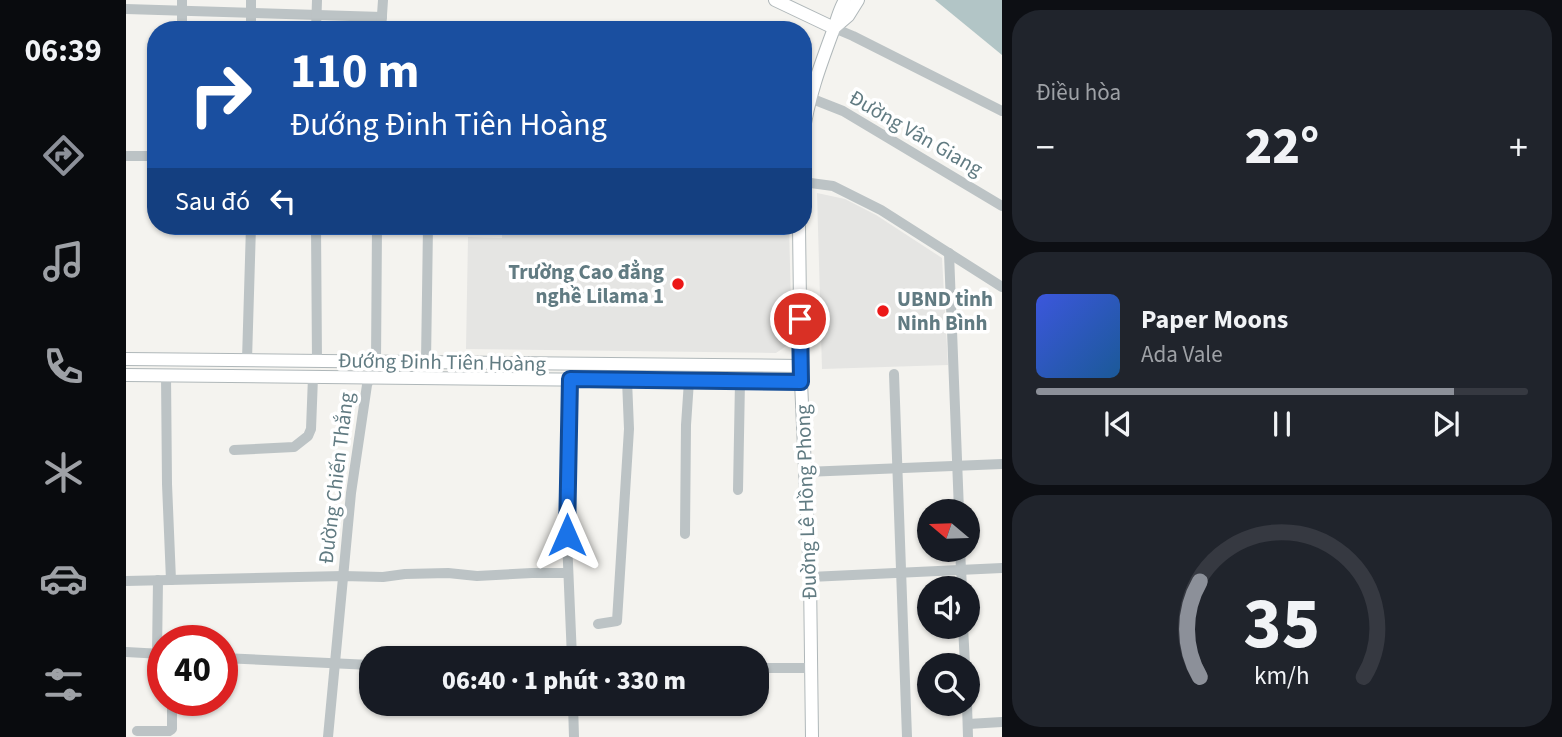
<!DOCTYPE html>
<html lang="vi">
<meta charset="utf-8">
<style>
:root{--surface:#171b24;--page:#20242c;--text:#f1f3f6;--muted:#9ea1a6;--line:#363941;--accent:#8c9099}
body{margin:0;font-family:"Source Sans 3",sans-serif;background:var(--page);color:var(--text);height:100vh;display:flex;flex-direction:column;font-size:26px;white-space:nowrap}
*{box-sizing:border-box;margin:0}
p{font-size:23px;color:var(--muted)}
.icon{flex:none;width:38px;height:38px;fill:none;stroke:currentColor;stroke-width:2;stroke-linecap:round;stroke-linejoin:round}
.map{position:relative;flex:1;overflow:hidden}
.panel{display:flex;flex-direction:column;gap:10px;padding:10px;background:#0d0f14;width:560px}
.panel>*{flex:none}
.hud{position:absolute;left:21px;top:21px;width:665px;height:214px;border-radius:28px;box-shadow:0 2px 5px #0004;background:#1a4fa0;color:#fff;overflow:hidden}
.needle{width:46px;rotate:289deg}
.buttons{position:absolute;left:791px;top:499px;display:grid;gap:14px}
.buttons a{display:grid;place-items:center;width:63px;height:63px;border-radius:50%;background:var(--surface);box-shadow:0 2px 5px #0004;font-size:35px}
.speed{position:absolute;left:21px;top:625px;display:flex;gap:14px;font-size:35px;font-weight:700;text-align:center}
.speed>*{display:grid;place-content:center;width:91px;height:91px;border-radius:50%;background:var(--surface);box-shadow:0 2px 5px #0004;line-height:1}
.speed .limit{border:10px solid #d22;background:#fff;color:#111}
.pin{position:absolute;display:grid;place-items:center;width:60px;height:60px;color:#fff;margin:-30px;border:4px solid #fff;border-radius:50%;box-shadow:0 2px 7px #0007}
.me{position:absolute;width:77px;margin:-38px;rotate:0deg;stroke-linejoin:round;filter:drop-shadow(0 0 5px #0008)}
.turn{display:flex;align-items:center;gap:24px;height:147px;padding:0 28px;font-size:32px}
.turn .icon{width:91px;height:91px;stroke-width:2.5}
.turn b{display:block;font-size:49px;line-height:60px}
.then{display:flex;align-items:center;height:66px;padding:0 28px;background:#0003;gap:14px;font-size:26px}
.big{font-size:52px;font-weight:800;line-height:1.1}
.panel .widget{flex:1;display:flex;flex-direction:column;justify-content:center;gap:10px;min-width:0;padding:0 24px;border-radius:28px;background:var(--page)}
.panel .dial{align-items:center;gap:0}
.dial svg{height:182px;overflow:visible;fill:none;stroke:var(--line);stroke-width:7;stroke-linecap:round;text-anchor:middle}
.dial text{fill:var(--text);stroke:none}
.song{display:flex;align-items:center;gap:21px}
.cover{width:84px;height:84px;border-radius:10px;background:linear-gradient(135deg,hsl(230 70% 55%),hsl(210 70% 35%))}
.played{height:7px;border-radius:4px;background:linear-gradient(90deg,var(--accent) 85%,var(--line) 85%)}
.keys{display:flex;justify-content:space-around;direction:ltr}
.heat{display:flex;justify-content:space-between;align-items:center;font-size:38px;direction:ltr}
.trip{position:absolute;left:233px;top:646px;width:410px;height:70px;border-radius:28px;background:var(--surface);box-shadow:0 2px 5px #0004;font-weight:800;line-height:70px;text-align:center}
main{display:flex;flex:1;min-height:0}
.dock{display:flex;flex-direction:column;width:126px;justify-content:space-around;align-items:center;background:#090b0e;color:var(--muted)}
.dock .icon{width:49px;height:49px}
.dock .selected{color:var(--accent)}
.dock b{font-size:32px;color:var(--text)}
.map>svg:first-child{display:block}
.built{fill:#e5e5e3}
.water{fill:#b2c5c6}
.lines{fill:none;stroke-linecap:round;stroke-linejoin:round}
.major-casing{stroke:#afb7b9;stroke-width:14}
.minor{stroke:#bcc3c5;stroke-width:10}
.major{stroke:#fff;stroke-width:12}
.route-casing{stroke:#114b97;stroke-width:18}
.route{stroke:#1a73e8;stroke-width:12}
.poi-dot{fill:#ec1818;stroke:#fff;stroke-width:2.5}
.labels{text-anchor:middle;stroke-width:7;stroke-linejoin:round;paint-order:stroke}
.street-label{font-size:21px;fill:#617b82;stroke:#fff}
.poi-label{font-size:21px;font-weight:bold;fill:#617b82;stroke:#fff;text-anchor:end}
</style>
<main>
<nav class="dock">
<b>06:39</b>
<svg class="icon selected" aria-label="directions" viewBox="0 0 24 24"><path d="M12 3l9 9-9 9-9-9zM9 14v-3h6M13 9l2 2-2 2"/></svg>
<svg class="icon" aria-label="music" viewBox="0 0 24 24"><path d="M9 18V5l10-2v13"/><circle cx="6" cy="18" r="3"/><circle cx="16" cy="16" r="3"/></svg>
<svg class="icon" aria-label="phone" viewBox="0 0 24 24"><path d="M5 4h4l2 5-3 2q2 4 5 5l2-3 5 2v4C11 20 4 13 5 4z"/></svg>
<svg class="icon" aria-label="climate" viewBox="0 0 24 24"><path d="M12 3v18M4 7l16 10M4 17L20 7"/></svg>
<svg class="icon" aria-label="car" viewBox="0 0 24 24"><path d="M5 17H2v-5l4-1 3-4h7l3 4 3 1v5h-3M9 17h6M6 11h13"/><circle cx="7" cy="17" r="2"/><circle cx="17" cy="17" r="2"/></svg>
<svg class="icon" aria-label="filters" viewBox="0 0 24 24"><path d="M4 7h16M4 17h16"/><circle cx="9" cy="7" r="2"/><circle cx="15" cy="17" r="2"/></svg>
</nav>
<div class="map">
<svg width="876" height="737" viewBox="0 0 876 737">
<rect width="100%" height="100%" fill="#f4f3ef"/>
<g class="built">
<path d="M691,193L719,199L750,215L816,258L822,365L696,369Z"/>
<path d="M376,226H663L666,342L650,353L340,349L342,237L376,238Z"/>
</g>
<path class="water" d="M809,0H876V55Z"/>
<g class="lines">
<defs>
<g id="major">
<path d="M649,0L708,28"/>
<path d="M708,28L722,16L732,0"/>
<path d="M677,136C682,98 694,66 707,31C711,20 713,10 719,0"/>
<path d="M673,226L675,382L684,577L686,737"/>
<path d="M0,359L675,366"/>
<path d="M0,375L675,382"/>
</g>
</defs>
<use href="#major" class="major-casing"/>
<g class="minor">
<path d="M0,9L256,17"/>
<path d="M708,28L727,36L876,111"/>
<path d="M56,30V0"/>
<path d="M125,30V0"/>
<path d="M190,30L191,0"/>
<path d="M255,30L257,0"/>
<path d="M684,98L717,111L876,206"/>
<path d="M0,156H30"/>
<path d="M677,182L707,186L755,210L876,287"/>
<path d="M190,226L191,361"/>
<path d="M823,253L833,511"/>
<path d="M121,360L125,226"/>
<path d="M300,362L302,226"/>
<path d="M768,374L781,737"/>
<path d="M40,375L41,484L45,580"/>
<path d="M444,379L440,516L446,658"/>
<path d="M108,450L168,447L182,436L185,429L187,377"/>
<path d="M679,472L876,464"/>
<path d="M612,490L614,381"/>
<path d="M559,534L560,425L563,381"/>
<path d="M834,550L836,588"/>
<path d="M684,577L876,568"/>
<path d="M0,581L217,576L257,577L279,574L322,573L351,576L406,573H442"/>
<path d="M472,624L491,621L503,429L501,380"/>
<path d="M837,626L839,665"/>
<path d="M0,652L36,654"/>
<path d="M31,654L32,580"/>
<path d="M96,658L245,665"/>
<path d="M630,668H686"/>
<path d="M447,704L448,737"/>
<path d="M841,704L842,737"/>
<path d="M842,724L876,722"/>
<path d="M11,731H43L46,729V700"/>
<path d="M202,737L225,493L241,385L250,362L251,226"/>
</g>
<use href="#major" class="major"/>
</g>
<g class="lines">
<defs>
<path id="route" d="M441,535L444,379L675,382L674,319"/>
</defs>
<use href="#route" class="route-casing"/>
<use href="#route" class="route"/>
</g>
<g class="poi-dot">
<circle cx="552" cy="284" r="7"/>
<circle cx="757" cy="311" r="7"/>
</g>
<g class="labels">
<g class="street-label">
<text transform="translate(790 133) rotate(30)" y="7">Đường Vân Giang</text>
<text transform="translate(316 362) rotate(1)" y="7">Đướng Đinh Tiên Hoàng</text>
<text transform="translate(210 478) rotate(-83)" y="7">Đường Chiến Thắng</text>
<text transform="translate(680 502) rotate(-92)" y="7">Đuờng Lê Hồng Phong</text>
</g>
<g class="poi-label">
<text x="538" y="279">Trường Cao đẳng<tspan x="538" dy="24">nghề Lilama 1</tspan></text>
<text x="771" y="306" text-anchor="start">UBND tỉnh<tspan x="771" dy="24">Ninh Bình</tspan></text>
</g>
</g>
</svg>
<div class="buttons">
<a><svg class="needle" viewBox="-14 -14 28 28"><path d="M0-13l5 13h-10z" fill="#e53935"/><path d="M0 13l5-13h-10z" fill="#9ea1a6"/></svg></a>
<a><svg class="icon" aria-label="sound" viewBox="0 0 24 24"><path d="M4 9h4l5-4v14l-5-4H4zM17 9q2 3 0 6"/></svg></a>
<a><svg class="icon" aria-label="search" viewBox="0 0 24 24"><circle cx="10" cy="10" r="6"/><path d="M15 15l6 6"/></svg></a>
</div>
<div class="speed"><div class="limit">40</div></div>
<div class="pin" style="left:674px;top:319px;background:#d93025"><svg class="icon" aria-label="arrive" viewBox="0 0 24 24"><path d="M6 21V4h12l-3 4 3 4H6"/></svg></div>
<svg class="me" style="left:441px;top:535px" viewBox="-20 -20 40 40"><path d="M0-17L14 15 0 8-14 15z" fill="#1a73e8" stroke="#fff" stroke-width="4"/></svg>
<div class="trip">06:40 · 1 phút · 330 m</div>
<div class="hud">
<div class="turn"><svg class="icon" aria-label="right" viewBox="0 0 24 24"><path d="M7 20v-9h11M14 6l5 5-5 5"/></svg><div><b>110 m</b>Đướng Đinh Tiên Hoàng</div></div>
<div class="then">Sau đó<svg class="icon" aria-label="left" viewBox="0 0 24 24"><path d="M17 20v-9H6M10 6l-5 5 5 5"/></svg></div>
</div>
</div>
<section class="panel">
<div class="widget"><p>Điều hòa</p>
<div class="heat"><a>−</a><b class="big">22°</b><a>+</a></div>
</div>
<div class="widget">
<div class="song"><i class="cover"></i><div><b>Paper Moons</b><p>Ada Vale</p></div></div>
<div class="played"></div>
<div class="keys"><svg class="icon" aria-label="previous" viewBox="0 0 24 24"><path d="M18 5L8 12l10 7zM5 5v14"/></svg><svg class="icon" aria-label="pause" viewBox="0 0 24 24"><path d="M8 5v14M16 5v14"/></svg><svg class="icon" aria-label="next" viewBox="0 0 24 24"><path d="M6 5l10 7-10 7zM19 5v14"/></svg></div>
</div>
<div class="widget dial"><svg viewBox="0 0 100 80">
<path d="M14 69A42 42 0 1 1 86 69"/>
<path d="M14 69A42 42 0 0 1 14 27" stroke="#8c9099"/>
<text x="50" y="56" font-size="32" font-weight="700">35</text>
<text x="50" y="72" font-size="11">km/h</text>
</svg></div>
</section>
</main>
